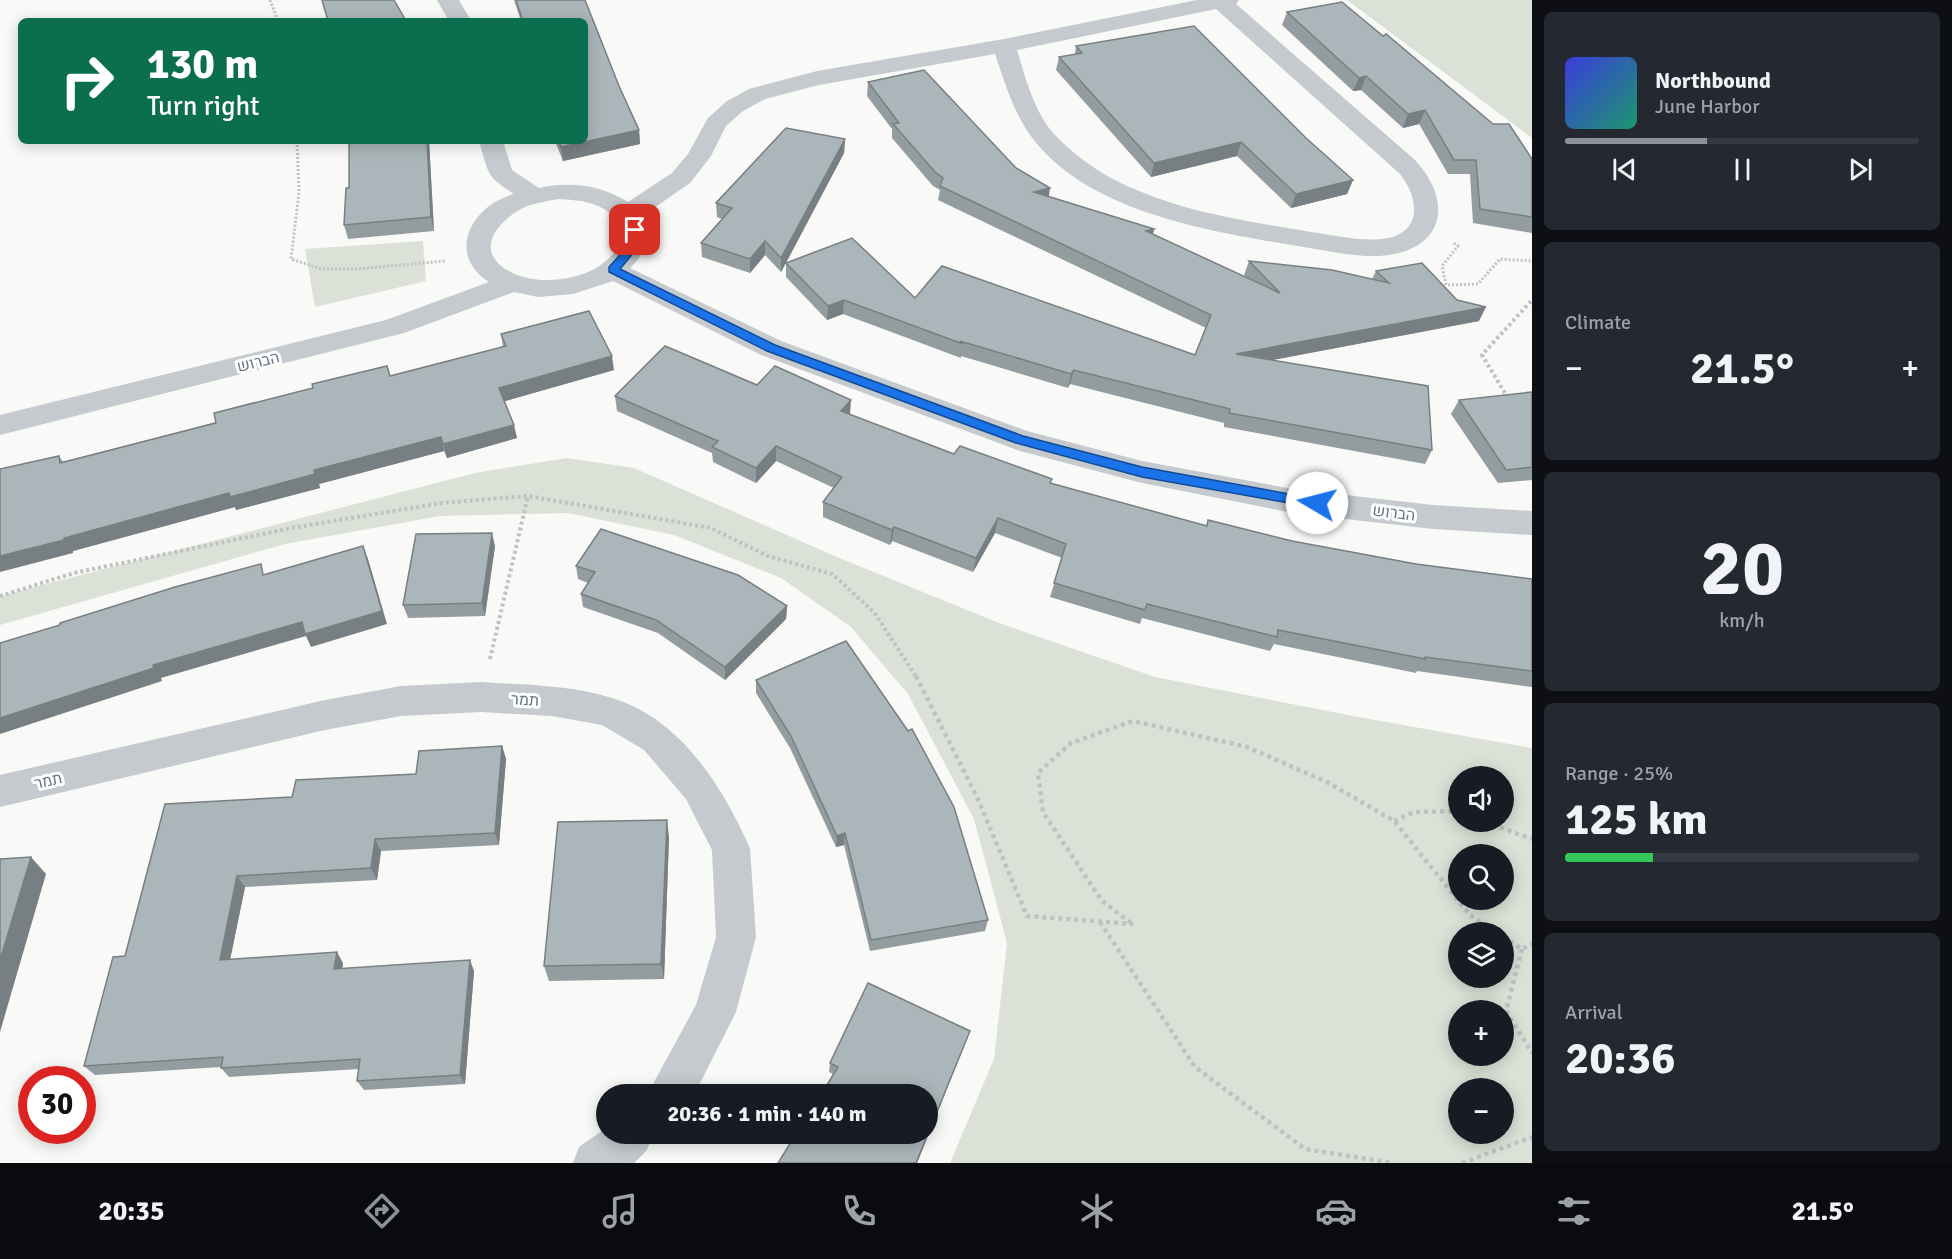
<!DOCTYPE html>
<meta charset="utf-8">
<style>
:root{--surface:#171b24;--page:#242831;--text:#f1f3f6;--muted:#9ea1a6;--line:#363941;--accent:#8c9099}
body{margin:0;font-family:Signika,Heebo,sans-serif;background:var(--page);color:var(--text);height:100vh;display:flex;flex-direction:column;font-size:22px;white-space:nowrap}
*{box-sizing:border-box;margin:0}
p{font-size:20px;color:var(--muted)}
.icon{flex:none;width:33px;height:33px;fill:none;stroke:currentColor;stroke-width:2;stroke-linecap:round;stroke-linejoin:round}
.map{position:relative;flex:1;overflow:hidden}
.panel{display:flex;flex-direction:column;gap:12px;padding:12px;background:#0d0f14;width:420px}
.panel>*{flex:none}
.hud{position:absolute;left:18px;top:18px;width:570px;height:126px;border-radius:9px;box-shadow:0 3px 15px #0003;background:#0b6e4f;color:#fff;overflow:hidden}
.tools{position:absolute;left:1448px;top:766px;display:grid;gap:12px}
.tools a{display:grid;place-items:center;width:66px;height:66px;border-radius:50%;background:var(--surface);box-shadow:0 3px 15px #0003;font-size:30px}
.speed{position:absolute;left:18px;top:1066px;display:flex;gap:12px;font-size:30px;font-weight:700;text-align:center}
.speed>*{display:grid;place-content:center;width:78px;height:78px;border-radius:50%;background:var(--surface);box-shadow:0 3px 15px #0003;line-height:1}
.speed .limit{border:9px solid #d22;background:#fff;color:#111}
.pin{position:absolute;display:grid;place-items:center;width:51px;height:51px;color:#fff;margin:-26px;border-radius:12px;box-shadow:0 3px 9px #0006}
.me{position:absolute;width:66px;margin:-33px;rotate:278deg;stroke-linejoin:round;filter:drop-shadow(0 0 4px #0008)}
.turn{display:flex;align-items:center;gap:21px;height:126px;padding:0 30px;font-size:27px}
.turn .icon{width:78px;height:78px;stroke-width:2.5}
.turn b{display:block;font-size:42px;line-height:51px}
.big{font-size:45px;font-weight:800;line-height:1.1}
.panel .card{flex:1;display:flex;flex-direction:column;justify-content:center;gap:9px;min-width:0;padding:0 21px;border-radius:9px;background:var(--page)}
.panel .dial{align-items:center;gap:0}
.dial b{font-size:78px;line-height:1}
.song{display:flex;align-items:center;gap:18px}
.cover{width:72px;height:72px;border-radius:9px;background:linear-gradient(135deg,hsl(240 70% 55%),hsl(160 70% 35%))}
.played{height:6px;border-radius:3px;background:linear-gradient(90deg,var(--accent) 40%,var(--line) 40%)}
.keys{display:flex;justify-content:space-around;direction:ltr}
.heat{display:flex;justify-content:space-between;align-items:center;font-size:33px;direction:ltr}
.charge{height:9px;border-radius:4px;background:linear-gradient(90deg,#34c759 25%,var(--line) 0)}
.trip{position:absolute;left:596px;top:1084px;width:342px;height:60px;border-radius:30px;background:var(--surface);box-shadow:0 3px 15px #0003;font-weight:800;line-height:60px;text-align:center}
.tabs{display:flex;height:96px;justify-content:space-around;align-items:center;background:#090b0e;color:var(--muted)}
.tabs .icon{width:42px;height:42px}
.tabs .on{color:var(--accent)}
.tabs b{font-size:27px;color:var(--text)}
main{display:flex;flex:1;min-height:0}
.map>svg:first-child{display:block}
.green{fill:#dce1d7;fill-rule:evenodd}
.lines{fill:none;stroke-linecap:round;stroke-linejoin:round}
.path-far2{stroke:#bec2c4;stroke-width:3;stroke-dasharray:2 2;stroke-linecap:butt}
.path-far1{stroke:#bec2c4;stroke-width:4;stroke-dasharray:3 3;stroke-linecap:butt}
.path{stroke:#bec2c4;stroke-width:4.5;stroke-dasharray:4 4;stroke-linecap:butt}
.minor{fill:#c4cacd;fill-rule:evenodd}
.wall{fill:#939da0}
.shaded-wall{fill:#787f82}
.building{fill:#abb6ba;stroke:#787f82;stroke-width:1.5}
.route{fill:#1a73e8;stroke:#114b97;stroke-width:1.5}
.labels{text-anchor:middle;stroke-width:6;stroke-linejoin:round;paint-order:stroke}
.street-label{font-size:16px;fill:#637983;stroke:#fff}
</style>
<main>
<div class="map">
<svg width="1532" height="1163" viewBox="0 0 1532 1163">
<rect width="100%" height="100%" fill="#f9f9f7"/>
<g class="green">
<path d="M1347,0H1532V138Z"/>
<path d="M423,241L426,281L315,307L305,249Z"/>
<path d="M567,458L634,468L837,557L999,623L1155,677L1353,716L1532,748V1163H950L994,1059L1007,943L974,819L908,694L851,627L781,578L674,535L568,513L440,516L285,544L0,625V596L475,473ZM1458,777H1503V822H1458ZM1458,855H1503V900H1458ZM1458,933H1503V978H1458ZM1458,1011H1503V1056H1458ZM1458,1089H1503V1134H1458Z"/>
</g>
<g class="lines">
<g class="path-far2">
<path d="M270,0L278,21"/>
<path d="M297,141L299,192L291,259L322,269H357L445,261"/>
<path d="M1454,243L1458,246L1442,266L1446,285L1478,284L1500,259L1532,261"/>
</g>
<g class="path-far1">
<path d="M1508,398L1482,355L1532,300"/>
<path d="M0,596L74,573L292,528L441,503L528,496L711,528L768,556L832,574L874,612L917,678"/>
<path d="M490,659L528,496"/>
</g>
<g class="path">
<path d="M916,676L977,797L1027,916L1133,924"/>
<path d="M1394,821L1414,812L1458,811"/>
<path d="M1485,822L1532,839"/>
<path d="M1100,922L1195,1067L1305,1149L1393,1163"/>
<path d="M1131,923L1102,901L1043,812L1038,773L1071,743L1133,721L1247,747L1327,782L1394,821L1470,915L1497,933"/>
<path d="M1503,937L1522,949L1532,944"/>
<path d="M1522,949L1506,1011L1532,1053"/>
<path d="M1462,1163L1532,1137"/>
</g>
<g class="minor">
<path d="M437,0H459L471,21H449Z"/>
<path d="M1197,0H1239L1236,4L1415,160C1456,205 1442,252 1379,256C1352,257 1325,250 1298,246C1213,232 1096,214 1037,144C1015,118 1006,86 995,54L819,85L765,99L743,111L726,126L711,156L690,183L641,217C654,237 646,252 630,268L781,341L1027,431L1142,461L1293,489L1433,505L1532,511V535L1433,529L1293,513L1142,483L1020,451L761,355L613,281L573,294L538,297L514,292L404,333L0,435V415L386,320L489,282C445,254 472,205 514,194C485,175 489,174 479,141H503L512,170L539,188C569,181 602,185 628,202L672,173L688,154L708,118L727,101L749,89L817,71L1004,39ZM1216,9L1400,174C1408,184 1415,198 1414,212C1413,227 1402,235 1388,238C1363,243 1336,235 1311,232C1253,222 1193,214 1139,191C1108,179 1079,160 1056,136C1034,113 1026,79 1017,50ZM558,199C583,200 608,203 621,227L620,247C613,254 605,263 596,268C570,283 524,286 500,265C475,243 506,215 527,206C536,203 548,201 558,199Z"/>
<path d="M481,682C525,685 570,685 612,698C681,719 722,786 750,848L756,937L736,1012L694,1095H647L696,1005L716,937L712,850L686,799L644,750L602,725L552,716L481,712L401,716L325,730L0,807V775L325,700L401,686Z"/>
<path d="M606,1128V1134H653L647,1150L634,1163H573L579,1147Z"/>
</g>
</g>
<g class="wall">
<path d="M514,0H585L619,86L639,130L640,144L563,161L555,141H585V21H521Z"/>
<path d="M1287,12L1383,36L1532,159V233L1473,223L1470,174H1448L1419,124L1403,128L1361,90L1353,91L1282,25Z"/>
<path d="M1076,46L1306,138L1353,180L1347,194L1291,208L1237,156L1151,177L1056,70L1059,57L1075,54Z"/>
<path d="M868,82L1016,168L1049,197L1154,229L1153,234L1246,277L1244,275L1249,261L1372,279L1376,271L1457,300L1479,321L1272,360L1432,450L1425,464L1224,427V423L1070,384L1068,388L961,356V358L843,314L827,320L786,277V263L781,272L765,255L750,273L702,257L701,243L722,219L717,217L716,203L845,139L844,153L786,263L915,298L1195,355L1206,328L938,200L940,190L933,186L892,138V129L867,96Z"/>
<path d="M349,141H429L434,231L348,239L344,225L349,188Z"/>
<path d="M501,334L614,370L505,401L517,438L447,458L444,451L319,484L320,488L236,510L235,507L73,551V553L59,456L63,462L503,347Z"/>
<path d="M757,385L850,415L954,454L1052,479L1051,483L1206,526L1208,520L1292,541L1416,564L1532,579V687L1417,671L1416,673L1274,644L1270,651L1142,618L1140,624L1050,597L1062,558L995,533L973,572L892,541L890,545L823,517V502L834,488L776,461L756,483L713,462L712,453L617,411L615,396Z"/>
<path d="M1532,392V480L1498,483L1451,414L1459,400Z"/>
<path d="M495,546L485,616L408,618L403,605Z"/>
<path d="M576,566L787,606L786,619L725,680L658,633L583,607L581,594L588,583L578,579Z"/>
<path d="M756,680L988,920L985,931L870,951L844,845L836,847L790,748L756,693Z"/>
<path d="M502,746L506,759L499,845L381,851L377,880L245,887L230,959L343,963L342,969L474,971L465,1084L364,1090L357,1081L359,1069L229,1077L221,1068V1067L95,1075L84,1066L125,956L292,797L416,774Z"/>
<path d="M669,837L664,979L549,981L544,966Z"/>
<path d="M970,1031L917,1163H778L833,1074L829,1072L830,1063Z"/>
</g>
<g class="shaded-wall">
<path d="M1366,76L1361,90L1353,91L1359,78Z"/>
<path d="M1425,110L1419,124L1403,128L1408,114Z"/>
<path d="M639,130L640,144L563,161L561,147Z"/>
<path d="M845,139L844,153L781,272V258Z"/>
<path d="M427,141H429L434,231L431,217Z"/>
<path d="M1241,142L1237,156L1151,177L1154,163Z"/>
<path d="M1353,180L1347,194L1291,208L1296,194Z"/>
<path d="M1050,188L1048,202L1034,192Z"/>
<path d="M1154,229L1151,243L1146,231Z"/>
<path d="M765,241V255L750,273V259Z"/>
<path d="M844,300L843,314L827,320L828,306Z"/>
<path d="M1486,307L1479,321L1231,368L1236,354Z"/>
<path d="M612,356L614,370L502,402L499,388Z"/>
<path d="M1074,370L1070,384L1068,388L1071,374Z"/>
<path d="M851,400L850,415L841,411Z"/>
<path d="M514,425L517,438L447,458L443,444Z"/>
<path d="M441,437L444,451L319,484L320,488L236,510L235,507L73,551V553L0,572V556L314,470Z"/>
<path d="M776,446V461L756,483V468Z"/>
<path d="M998,518L995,533L973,572L976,558Z"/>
<path d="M894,527L892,541L890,545L892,530Z"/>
<path d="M492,533L495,546L485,616L482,603Z"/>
<path d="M363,546L368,559L387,624L311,647L306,636L161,678L162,681L0,734V718L153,665L302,622Z"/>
<path d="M787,606L786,619L725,680V667Z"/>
<path d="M502,746L506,759L499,845L495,833Z"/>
<path d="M667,820L669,837L664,979L661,964Z"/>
<path d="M845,833L844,845L836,847L837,836Z"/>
<path d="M375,839L381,851L377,880L371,868Z"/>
<path d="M31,857L46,874L0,1032V960Z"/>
<path d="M237,876L245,887L228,970L220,960Z"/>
<path d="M337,952L343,963L341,980L334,969Z"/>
<path d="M470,960L474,971L465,1084L460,1075Z"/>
<path d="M970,1031L917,1163H916Z"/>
</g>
<g class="building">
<path d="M322,0H394L406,21H328Z"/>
<path d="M516,0H585L619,86L639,130L561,147L559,141H585V21H523Z"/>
<path d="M1342,2L1383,36L1386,34L1493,124H1509L1532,159V217L1480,209L1476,160H1454L1425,110L1408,114L1366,76L1359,78L1287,12Z"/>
<path d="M1194,26L1306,138L1353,180L1296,194L1241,142L1154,163L1059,57L1082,53L1076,46Z"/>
<path d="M924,70L1016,168L1050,188L1034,192L1154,229L1146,231L1280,293L1249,261L1332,270L1389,283L1376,271L1422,263L1457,300L1486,307L1236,354L1428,386L1432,450L1229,413L1230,409L1074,370L1071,374L960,341L963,344L844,300L828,306L786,263L852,238L915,298L942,266L1195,355L1211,315L940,186L943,178L935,172L893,124L899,123L868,82Z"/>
<path d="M786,128L845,139L781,258L765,241L750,259L701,243L732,208L716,203Z"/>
<path d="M349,141H427L431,217L344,225L346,188H349Z"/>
<path d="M589,311L612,356L499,388L514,425L443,444L441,437L314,470L315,474L230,497L229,493L64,538V540L0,556V469L59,456L60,463L216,423L214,413L313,388L312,384L387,366L390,376L506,346L501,334Z"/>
<path d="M665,346L757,385L775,366L851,400L841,411L954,454L960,446L1052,479L1050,483L1207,526L1208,520L1292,541L1416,564L1532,579V671L1425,657V659L1278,630L1277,637L1147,604L1145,610L1054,583L1066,544L998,518L976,558L894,527L892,530L823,502L842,477L776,446L756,468L712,447L718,441L615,396Z"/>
<path d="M1532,392V467L1506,470L1459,400Z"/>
<path d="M601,529L738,575L787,606L725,667L656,620L581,594L595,572L576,566Z"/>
<path d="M492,533L482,603L403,605L416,534Z"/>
<path d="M363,546L382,611L305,634L302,622L153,665L154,668L0,718V643L60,625V623L175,587L261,564L263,575Z"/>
<path d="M846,641L908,731L912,729L954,807L988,920L871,940L845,833L837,836L791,736L756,680Z"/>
<path d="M502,746L495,833L375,839L371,868L237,876L220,960L337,952L334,969L470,960L460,1075L357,1081L360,1059L221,1068L223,1057L84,1066L113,957L125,956L165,804L292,797L296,780L416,774L419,751Z"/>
<path d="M667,820L661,964L544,966L558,822Z"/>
<path d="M31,857L0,960V859Z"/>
<path d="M868,983L970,1031L916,1163H778L796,1134H927V1095H821L838,1067L830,1063Z"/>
</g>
<path class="route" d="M635,226L641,230L639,246L620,269L775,345L1023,436L1142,467L1317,499L1323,503L1317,508L1142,477L1016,443L767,351L609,272V267L628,246L630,230Z"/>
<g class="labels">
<g class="street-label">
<text transform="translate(258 361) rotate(-14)" y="6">הברוש</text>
<text transform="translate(1394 512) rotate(7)" y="6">הברוש</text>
<text transform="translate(525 699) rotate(3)" y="6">תמר</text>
<text transform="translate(48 780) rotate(-13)" y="6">תמר</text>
</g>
</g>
</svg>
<div class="tools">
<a><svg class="icon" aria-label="sound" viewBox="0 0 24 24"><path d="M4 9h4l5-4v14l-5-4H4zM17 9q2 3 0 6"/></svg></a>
<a><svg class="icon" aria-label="search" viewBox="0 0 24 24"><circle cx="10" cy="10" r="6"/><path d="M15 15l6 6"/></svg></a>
<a><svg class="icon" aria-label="layers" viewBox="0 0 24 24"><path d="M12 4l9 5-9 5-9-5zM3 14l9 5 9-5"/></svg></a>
<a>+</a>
<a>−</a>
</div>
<div class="speed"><div class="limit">30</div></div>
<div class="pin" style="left:635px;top:230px;background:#d93025"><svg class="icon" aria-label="arrive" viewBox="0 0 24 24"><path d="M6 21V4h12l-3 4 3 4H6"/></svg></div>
<svg class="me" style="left:1317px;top:503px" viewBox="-20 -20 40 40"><circle r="19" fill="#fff"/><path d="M0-13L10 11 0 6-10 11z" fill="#1a73e8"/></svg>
<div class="trip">20:36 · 1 min · 140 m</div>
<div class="hud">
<div class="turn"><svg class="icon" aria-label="right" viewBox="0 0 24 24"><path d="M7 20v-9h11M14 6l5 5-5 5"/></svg><div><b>130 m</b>Turn right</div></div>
</div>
</div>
<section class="panel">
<div class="card">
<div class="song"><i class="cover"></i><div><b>Northbound</b><p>June Harbor</p></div></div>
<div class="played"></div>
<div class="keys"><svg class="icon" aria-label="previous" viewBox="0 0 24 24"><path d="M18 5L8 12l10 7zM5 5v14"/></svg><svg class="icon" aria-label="pause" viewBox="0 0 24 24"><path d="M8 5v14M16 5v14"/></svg><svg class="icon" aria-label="next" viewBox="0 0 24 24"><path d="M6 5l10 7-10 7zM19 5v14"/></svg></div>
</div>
<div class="card"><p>Climate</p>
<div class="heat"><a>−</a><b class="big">21.5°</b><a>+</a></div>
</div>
<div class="card dial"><b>20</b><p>km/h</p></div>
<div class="card"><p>Range · 25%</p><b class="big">125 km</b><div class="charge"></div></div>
<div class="card"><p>Arrival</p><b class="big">20:36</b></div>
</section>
</main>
<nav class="tabs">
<b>20:35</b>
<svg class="icon on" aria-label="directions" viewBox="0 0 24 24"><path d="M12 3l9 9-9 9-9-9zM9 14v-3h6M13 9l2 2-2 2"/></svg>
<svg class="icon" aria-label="music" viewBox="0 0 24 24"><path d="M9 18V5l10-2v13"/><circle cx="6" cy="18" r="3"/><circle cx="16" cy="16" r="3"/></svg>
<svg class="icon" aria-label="phone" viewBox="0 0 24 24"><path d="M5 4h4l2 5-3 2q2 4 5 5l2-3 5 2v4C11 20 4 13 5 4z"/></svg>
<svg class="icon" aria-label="climate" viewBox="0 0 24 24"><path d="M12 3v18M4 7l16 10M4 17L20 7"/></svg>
<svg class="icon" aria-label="car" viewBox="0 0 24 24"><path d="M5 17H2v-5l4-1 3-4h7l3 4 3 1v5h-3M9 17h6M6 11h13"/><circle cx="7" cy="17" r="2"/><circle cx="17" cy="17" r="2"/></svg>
<svg class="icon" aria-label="filters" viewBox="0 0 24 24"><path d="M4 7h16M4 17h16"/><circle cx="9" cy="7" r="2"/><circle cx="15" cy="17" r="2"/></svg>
<b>21.5°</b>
</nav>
